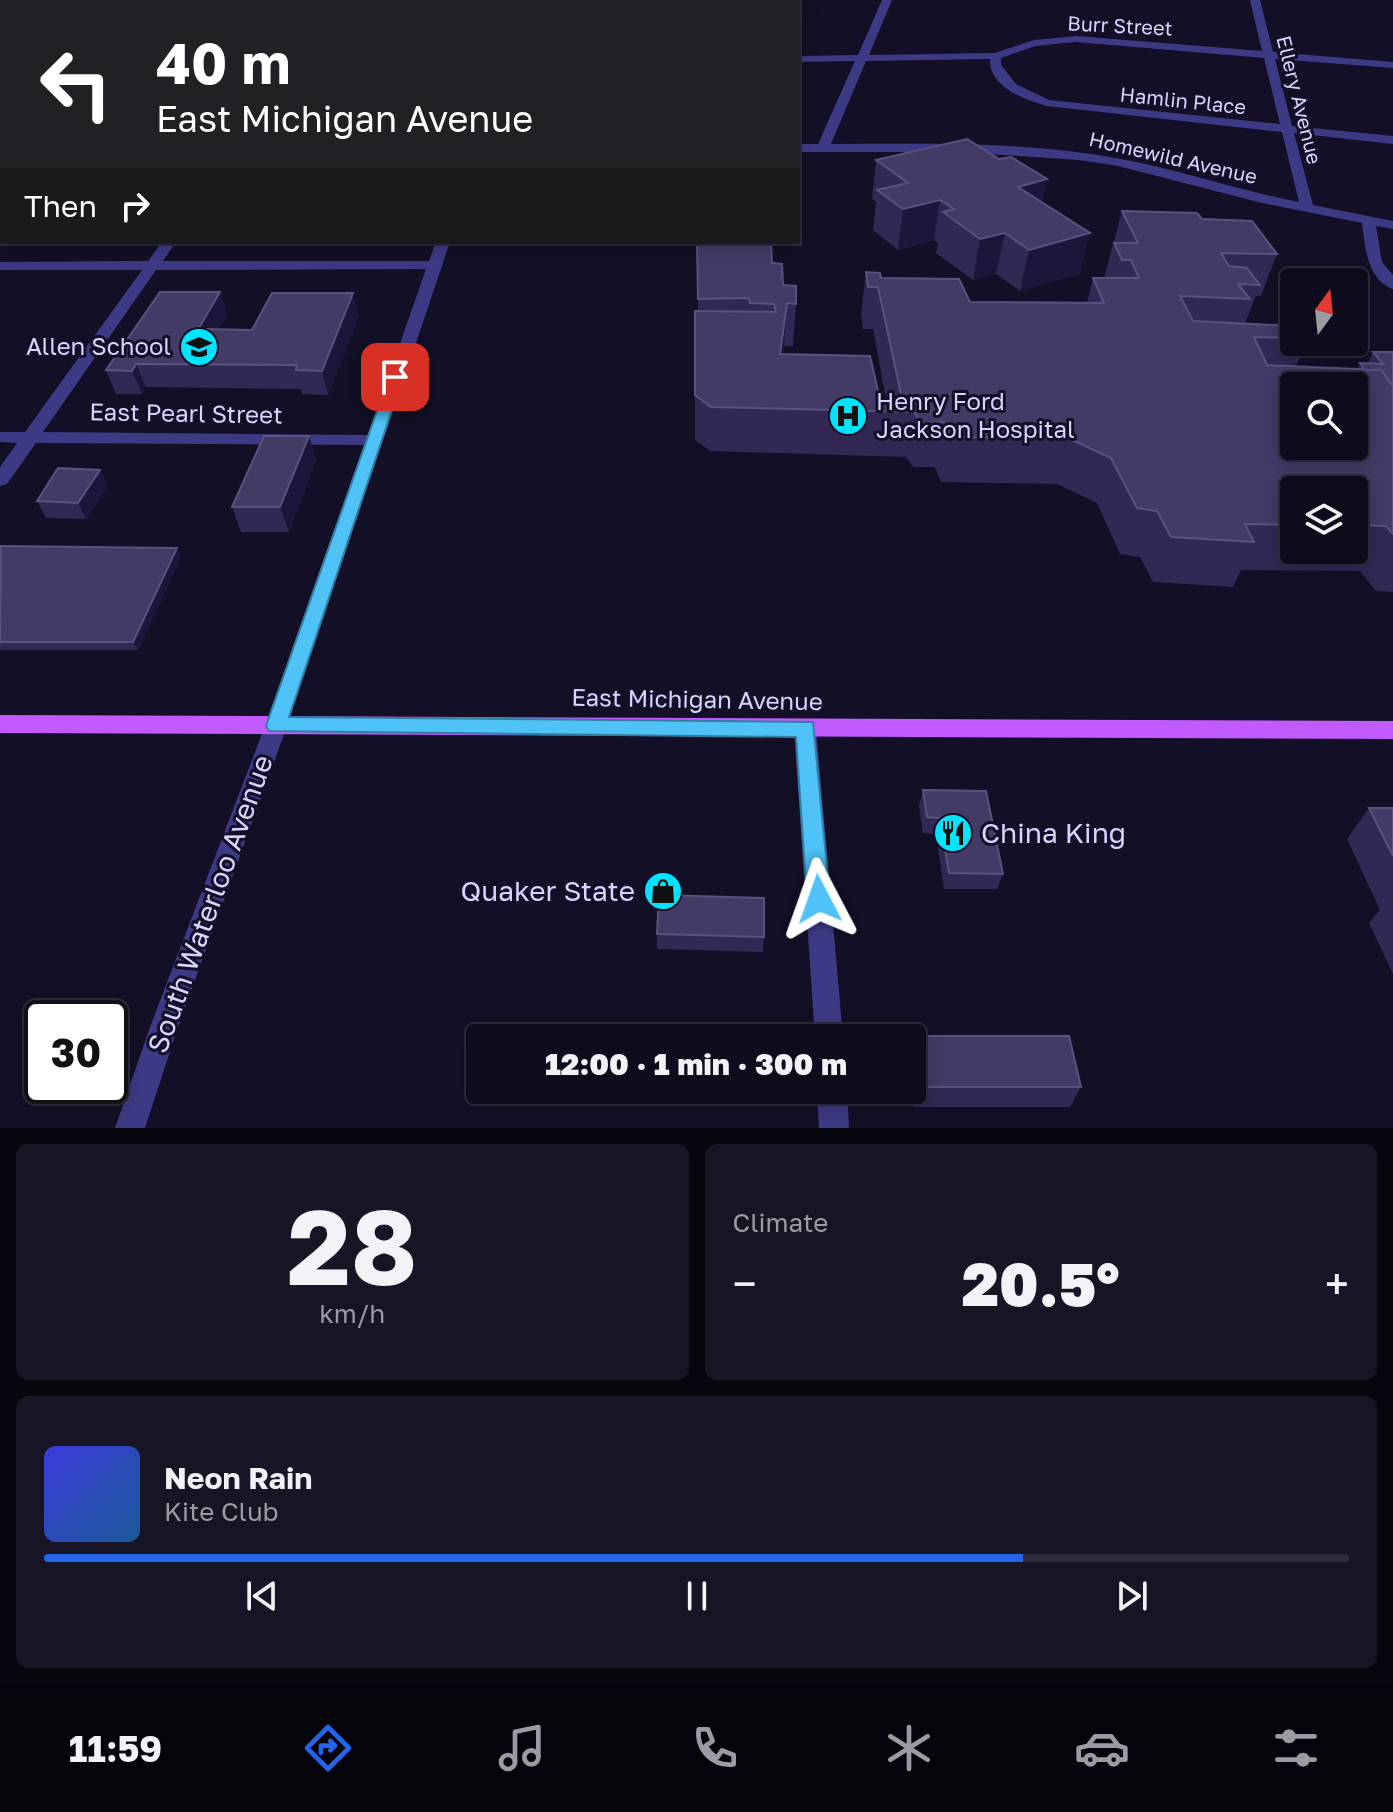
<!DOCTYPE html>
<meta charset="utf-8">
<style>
:root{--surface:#0e0b1c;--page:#171425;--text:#f1f3f6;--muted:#9b9ba3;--line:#2e2b3b;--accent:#2563eb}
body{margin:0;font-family:"Golos Text",sans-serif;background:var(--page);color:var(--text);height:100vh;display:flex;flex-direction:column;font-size:30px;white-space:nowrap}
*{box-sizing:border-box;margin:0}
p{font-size:26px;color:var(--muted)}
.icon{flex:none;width:44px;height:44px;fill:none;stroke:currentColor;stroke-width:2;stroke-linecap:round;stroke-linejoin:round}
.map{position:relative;height:1128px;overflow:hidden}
.panel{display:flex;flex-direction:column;gap:16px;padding:16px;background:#08060f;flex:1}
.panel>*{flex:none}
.top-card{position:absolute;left:0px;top:0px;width:800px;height:244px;box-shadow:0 4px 20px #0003,0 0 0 2px var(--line);background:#202124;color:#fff;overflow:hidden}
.needle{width:52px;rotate:15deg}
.tools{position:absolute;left:1280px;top:268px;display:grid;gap:16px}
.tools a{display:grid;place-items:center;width:88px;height:88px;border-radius:8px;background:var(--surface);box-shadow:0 4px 20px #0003,0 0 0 2px var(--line);font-size:40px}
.speed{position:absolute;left:24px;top:1000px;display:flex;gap:16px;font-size:40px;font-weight:700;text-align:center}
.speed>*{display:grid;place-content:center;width:104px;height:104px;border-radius:50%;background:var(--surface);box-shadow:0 4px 20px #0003,0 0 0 2px var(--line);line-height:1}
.speed .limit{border:4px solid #111;border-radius:12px;background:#fff;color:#111}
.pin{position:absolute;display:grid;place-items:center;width:68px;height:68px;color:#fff;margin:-34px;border-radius:16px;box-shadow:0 4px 12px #0006}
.me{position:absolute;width:88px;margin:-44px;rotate:356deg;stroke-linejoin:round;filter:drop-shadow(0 0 6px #0008)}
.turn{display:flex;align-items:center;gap:28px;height:168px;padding:0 24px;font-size:36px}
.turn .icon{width:104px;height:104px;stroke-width:2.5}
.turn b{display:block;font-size:56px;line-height:68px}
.then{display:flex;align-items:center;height:76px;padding:0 24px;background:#0003;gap:16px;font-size:30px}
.big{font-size:60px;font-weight:800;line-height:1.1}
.panel .tile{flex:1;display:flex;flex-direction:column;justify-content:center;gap:12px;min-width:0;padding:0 28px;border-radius:12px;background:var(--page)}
.panel .dial{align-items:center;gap:0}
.dial b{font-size:104px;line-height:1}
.song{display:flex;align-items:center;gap:24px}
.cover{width:96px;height:96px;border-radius:12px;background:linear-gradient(135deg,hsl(240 70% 55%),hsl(210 70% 35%))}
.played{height:8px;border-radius:4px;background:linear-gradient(90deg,var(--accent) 75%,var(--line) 75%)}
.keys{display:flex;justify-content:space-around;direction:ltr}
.heat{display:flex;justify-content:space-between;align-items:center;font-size:44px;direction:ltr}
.panel .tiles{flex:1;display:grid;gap:16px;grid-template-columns:1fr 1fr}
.tile:last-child{grid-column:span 2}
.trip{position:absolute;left:466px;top:1024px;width:460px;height:80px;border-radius:8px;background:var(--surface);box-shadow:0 4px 20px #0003,0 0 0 2px var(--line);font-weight:800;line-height:80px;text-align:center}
.tabs{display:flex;height:128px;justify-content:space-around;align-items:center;background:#06040b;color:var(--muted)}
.tabs .icon{width:56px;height:56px}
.tabs .selected{color:var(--accent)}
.tabs b{font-size:36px;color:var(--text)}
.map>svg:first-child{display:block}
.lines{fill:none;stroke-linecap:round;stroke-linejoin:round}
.street{fill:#3d3a85;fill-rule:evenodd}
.primary{fill:#c25bff;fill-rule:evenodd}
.wall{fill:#312854;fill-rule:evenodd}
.shaded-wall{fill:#1d163a}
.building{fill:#433a66;stroke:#5a527e;stroke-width:2;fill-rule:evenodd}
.route{fill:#4fc3f7;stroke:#337fa1;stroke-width:2}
.labels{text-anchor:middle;stroke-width:6;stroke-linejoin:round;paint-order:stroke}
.far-street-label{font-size:20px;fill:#d9d4ff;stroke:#130f26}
.poi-label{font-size:24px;fill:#d9d4ff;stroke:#130f26;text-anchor:end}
.street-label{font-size:24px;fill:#d9d4ff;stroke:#130f26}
.near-poi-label{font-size:28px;fill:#d9d4ff;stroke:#130f26;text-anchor:start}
.near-street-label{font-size:28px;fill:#d9d4ff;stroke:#130f26}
</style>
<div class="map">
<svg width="1393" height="1128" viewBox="0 0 1393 1128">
<rect width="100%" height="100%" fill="#130f26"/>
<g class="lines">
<g class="street">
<path d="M882,0H892L869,55L995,53L1034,40L1076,36L1262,51L1250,0H1260L1273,52L1393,62V68L1275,59L1292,126L1393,136V144L1294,133L1313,205L1393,221V229L1376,226L1382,262L1393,275V289C1367,280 1365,246 1362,223L1262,203L1118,166L1079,160L960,152H798V144H818L855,61L798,62V56L858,55ZM1076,42L1264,58L1280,124L1049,100L1016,84L1001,65V58L1035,46ZM990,59C989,87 1025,100 1047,106L1282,132L1299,202C1237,190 1177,169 1116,158C1023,141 925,144 831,144L866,61Z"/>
<rect x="0" y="54" width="2" height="6"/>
<path d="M2,141V149L0,150V142Z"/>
<path d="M162,242H176L163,261H429L436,242H450L287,726L178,1027L145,1128H115L150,1027L265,726L364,445L36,443L7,484L0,486V467L17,443L0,442V432H25L142,270H0V262L148,261ZM426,269L368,435L43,432L156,270Z"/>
<path d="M805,719L813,722L816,728L843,1038H815L794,728L797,722Z"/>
<path d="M817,1090H847L849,1128H819Z"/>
</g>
<path class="primary" d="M0,715L1393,721V739L0,733Z"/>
</g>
<g class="wall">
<path d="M999,159L1047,179L1042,202L1090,233L1079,274L1020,291L996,274L973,280L936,253L938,243L934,240L898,250L873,230L876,202L872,199L876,160Z"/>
<path d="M1122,211L1202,219L1277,254L1261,296H1256L1245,323L1294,326V342H1307L1296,366L1357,369L1360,363H1368L1373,352H1393V592L1376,591L1360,571L1241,570L1233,587L1153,582L1140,557L1120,554L1097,503L1057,484L941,482L935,467H913L906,457L710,451L695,440V311H698L697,242L772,263L783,285L796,304L793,346H784L783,354L880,399H886L873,329H863L861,314L866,272L881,278L970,302L1087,303L1093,278H1104ZM1294,490H1354V550H1294Z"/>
<path d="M220,292L227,315L219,329L252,330L359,316L328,395L302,394L301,389L146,387L142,394H116L106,370Z"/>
<path d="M309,436L316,460L289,532H241L232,507Z"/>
<path d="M108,486L86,519L46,518L37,501Z"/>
<path d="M0,547L181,557L138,650H0Z"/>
<path d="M923,790L1003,874L997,889H944L936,834L923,833L919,806Z"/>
<path d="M1369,808H1393V974L1369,923L1380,910L1347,839Z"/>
<path d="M657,934L764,937L763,952L657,949Z"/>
<path d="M914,1036L1081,1087L1070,1107H914L912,1090V1041Z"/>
</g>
<g class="shaded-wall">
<path d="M1047,179L1038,219L1018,187Z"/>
<path d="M940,200L934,240L898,250L903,209Z"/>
<path d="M1005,233L996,274L973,280L980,239Z"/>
<path d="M1090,233L1079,274L1020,291L1029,250Z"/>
<path d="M220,292L227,315L201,361L193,338Z"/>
<path d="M353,293L359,316L328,395L322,371Z"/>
<path d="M787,303L784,346L778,398L780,354Z"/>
<path d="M136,364L146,387L142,394L132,371Z"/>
<path d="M309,436L316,460L289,532L280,507Z"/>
<path d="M100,470L108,486L86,519L78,503Z"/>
<path d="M177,548L181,557L138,650L133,642Z"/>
</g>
<g class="building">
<path d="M967,139L999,159L1011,157L1047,179L1018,187L1090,233L1029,250L1005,233L980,239L943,212L954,209L940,200L903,209L877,190L908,183L876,160Z"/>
<path d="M1122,211L1197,213L1202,219L1252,221L1277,254L1221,253L1229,266L1247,268L1260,285L1238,284L1250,299L1180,296L1193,321L1294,326V338L1254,337L1267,365L1381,370L1393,386V534L1386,526L1354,525V490H1294V525L1245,524L1254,542L1171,537L1157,511L1137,508L1111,458L1070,439L950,437L944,422L920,423L914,412L711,407L695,395V311L776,312L774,304L750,303L749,298L698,299L697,242H771L772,263L782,264L783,285L796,286V304L787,303L780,354L870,356L880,399H902L878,287H868L866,272L880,273L881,278L959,279L970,302L1104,303L1093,278H1139L1131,260H1122L1114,243H1138ZM1294,386H1354V446H1294Z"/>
<path d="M160,292H220L193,338L204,329L252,330L272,293H353L322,371L296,370L297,365L136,364L132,371L106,370Z"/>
<path d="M1373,352H1393V386L1381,370H1365L1360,363L1383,364Z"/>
<path d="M264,436H309L280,507H232Z"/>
<path d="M58,468L100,470L78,503L37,501Z"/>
<path d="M1,546L177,548L133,642H0Z"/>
<path d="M923,790L986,791L1003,874L949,873L940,818L927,817Z"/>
<path d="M1369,808H1393V856Z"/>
<path d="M659,895L764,898V937L657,934Z"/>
<path d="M914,1036H1069L1081,1087H921Z"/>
</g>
<path class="route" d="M390,374L403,377L289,717L813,722L830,899L827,906L819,909L810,906L807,899L796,737L269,731L266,726Z"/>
<defs>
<symbol id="school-disc" viewBox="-11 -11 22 22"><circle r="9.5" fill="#00e5ff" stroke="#130f26"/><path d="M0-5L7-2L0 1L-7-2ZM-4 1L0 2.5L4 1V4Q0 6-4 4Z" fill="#111"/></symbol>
<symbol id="hospital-disc" viewBox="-11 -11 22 22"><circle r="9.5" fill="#00e5ff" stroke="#130f26"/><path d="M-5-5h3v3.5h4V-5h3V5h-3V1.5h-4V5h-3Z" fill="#111"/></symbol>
<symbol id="restaurant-disc" viewBox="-11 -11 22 22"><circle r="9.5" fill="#00e5ff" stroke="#130f26"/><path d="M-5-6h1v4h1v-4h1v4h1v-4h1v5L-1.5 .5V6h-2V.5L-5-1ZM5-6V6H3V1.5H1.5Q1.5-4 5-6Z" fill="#111"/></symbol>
<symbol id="shop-disc" viewBox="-11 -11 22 22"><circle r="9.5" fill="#00e5ff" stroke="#130f26"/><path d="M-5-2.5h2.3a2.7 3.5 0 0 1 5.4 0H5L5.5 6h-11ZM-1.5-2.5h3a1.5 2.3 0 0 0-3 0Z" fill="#111"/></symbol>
</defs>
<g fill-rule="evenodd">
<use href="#school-disc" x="177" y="325" width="44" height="44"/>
<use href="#hospital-disc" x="826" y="394" width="44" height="44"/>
<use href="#restaurant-disc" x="931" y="811" width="44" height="44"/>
<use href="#shop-disc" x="641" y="869" width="44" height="44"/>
</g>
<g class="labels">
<g class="far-street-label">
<text transform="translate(1120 26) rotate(3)" y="7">Burr Street</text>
<text transform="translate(1299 100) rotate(76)" y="7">Ellery Avenue</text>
<text transform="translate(1183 101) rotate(6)" y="7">Hamlin Place</text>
<text transform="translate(1173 158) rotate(13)" y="7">Homewild Avenue</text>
</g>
<g class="poi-label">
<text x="171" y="355">Allen School</text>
<text x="876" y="410" text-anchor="start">Henry Ford<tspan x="876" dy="28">Jackson Hospital</tspan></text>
</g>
<g class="street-label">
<text transform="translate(186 414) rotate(1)" y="8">East Pearl Street</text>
<text transform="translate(697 700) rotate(1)" y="8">East Michigan Avenue</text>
</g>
<g class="near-poi-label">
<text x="981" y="843">China King</text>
<text x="635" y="901" text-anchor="end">Quaker State</text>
</g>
<g class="near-street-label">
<text transform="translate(210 904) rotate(-70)" y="10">South Waterloo Avenue</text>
</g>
</g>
</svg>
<div class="tools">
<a><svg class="needle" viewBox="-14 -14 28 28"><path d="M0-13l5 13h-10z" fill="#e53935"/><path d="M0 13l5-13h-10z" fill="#9b9ba3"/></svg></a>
<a><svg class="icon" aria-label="search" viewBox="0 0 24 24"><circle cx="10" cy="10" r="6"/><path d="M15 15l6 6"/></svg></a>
<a><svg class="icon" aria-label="layers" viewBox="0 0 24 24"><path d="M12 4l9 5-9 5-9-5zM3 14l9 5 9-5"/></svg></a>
</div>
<div class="speed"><div class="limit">30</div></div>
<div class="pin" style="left:395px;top:377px;background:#d93025"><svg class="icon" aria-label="arrive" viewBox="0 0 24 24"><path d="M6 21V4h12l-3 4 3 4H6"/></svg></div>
<svg class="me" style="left:819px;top:899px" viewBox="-20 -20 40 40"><path d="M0-17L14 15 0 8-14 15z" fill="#4fc3f7" stroke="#fff" stroke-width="4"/></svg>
<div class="trip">12:00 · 1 min · 300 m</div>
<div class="top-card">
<div class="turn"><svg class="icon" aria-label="left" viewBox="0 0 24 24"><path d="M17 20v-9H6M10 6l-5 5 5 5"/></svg><div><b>40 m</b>East Michigan Avenue</div></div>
<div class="then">Then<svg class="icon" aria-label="right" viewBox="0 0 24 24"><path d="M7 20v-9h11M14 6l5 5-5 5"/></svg></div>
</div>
</div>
<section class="panel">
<div class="tiles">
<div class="tile dial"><b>28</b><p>km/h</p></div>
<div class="tile"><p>Climate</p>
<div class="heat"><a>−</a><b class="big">20.5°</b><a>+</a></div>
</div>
<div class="tile">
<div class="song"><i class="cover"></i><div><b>Neon Rain</b><p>Kite Club</p></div></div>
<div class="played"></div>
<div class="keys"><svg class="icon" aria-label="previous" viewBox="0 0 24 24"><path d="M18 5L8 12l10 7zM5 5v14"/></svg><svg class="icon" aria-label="pause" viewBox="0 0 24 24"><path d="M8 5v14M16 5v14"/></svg><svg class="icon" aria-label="next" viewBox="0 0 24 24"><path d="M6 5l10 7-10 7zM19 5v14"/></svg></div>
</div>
</div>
</section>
<nav class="tabs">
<b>11:59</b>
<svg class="icon selected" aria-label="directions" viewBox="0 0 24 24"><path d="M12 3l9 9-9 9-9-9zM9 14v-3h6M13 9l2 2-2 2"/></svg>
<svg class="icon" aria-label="music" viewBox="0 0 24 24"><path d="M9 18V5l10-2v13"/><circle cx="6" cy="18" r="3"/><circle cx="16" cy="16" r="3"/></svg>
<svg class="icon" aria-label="phone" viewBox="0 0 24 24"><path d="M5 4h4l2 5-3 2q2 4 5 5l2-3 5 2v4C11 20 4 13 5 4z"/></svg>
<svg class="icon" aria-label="climate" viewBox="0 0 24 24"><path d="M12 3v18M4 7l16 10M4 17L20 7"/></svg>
<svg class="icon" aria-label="car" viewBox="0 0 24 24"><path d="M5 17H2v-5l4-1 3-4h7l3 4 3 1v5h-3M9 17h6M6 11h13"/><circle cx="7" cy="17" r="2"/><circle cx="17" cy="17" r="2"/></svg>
<svg class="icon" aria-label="filters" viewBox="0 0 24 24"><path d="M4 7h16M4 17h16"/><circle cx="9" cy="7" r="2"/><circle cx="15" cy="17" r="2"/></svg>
</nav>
